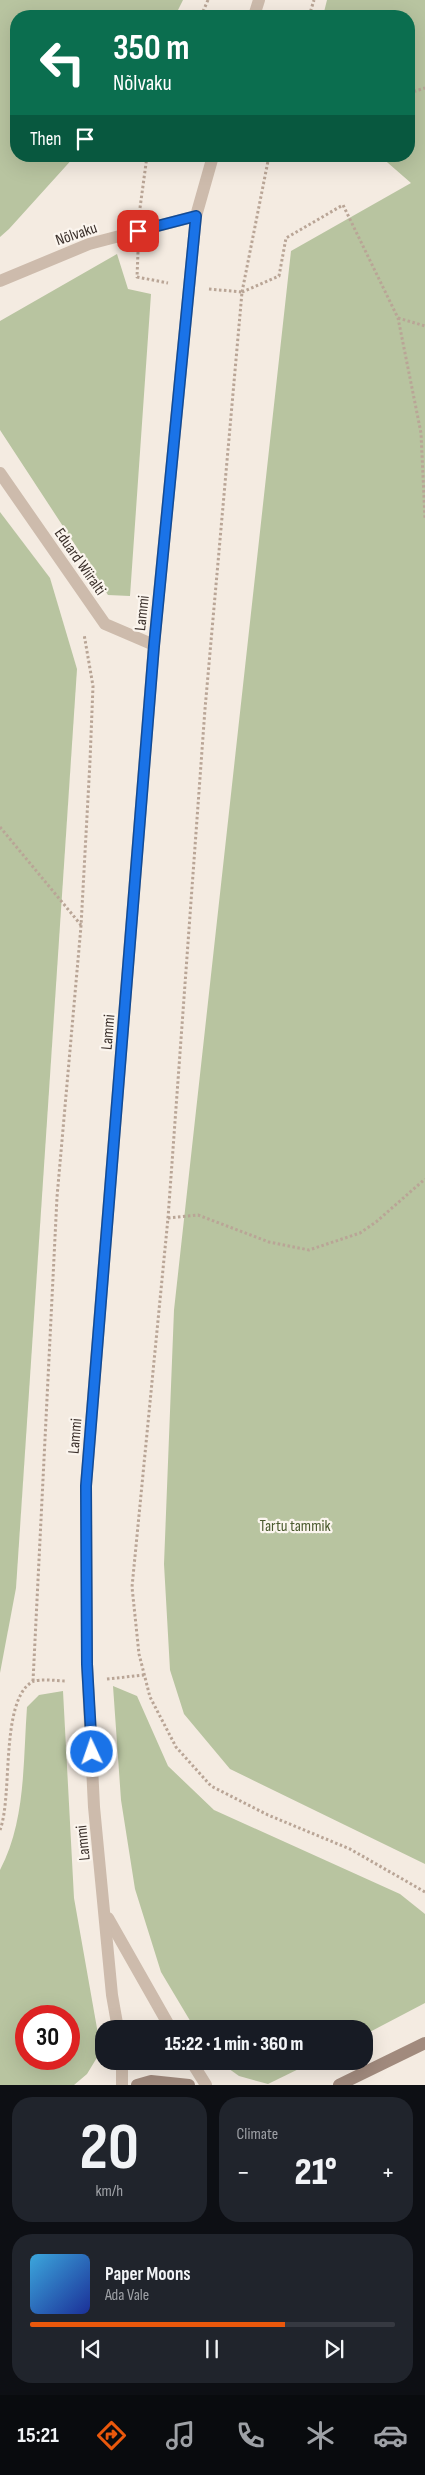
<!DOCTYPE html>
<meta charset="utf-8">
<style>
:root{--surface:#171b24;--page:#20242c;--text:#f1f3f6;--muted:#9ea1a6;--line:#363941;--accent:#ea580c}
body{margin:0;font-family:"Sofia Sans Condensed",sans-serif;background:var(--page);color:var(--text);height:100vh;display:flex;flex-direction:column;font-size:19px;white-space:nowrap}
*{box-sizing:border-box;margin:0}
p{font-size:16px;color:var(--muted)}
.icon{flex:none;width:28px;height:28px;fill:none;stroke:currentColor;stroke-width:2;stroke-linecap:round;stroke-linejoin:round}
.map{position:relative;height:2085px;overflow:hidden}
.side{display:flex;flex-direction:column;gap:12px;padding:12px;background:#0d0f14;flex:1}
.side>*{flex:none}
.guide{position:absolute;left:10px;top:10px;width:405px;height:152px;border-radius:20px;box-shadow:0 5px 20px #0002;background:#0b6e4f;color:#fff;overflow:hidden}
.speed{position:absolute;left:15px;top:2005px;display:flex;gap:10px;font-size:25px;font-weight:700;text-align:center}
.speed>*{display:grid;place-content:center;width:65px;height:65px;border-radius:50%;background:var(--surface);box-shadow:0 5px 20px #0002;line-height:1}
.speed .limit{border:8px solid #d22;background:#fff;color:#111}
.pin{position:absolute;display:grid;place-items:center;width:42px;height:42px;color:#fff;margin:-21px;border-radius:10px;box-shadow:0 2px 8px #0006}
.me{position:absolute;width:55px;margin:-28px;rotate:357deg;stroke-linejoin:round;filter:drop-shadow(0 0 4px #0008)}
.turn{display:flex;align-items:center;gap:18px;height:105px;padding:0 20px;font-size:22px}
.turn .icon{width:65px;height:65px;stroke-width:2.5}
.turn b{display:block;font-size:35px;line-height:42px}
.then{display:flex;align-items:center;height:48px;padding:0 20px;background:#0003;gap:10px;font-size:19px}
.big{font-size:38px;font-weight:800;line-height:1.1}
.side .widget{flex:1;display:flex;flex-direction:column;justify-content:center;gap:8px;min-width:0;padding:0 18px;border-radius:20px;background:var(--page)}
.side .dial{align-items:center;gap:0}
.dial b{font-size:65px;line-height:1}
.song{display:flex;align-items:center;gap:15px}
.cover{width:60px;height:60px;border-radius:8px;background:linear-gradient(135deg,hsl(200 70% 55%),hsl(230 70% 35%))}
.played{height:5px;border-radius:2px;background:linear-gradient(90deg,var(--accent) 70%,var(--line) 70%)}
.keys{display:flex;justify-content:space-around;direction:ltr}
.heat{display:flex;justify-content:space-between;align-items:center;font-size:28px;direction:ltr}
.side .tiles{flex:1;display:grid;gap:12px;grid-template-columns:1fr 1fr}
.widget:last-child{grid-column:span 2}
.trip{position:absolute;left:95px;top:2020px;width:278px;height:50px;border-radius:20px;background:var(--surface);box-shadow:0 5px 20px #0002;font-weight:800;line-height:50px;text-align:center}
.tabs{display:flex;height:80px;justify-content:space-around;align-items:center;background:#090b0e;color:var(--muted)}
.tabs .icon{width:35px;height:35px}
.tabs .current{color:var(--accent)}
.tabs b{font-size:22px;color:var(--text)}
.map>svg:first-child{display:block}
.green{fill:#b8c4a0;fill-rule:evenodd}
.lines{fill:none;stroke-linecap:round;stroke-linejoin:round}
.path{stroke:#b9a596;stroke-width:3;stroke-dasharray:2.5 2.5;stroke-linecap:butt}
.street{stroke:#cdbbac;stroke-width:12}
.secondary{stroke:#a18a7d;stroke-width:12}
.route-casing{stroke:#114b97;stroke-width:12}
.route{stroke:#1a73e8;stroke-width:9}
.labels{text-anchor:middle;stroke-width:4.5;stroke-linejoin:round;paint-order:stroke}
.street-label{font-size:16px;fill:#3b302b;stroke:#fbf5ee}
.park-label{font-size:16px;fill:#4a5a2e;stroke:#fbf5ee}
</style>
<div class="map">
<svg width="425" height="2085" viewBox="0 0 425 2085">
<rect width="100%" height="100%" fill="#f4ebe1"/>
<g class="green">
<path d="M0,0H183L175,16H16V156H75L9,229L0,237Z"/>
<path d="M327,0H425V1864L230,1769L184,1714L170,1670L164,1564L174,1310L291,251L411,183L380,156H409V16H323Z"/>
<path d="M117,254L128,289L151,294L130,596L108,595L0,430V321Z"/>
<path d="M0,512L50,578L77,669L16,1588L0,1673Z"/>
<path d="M113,1686L137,1696L168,1766L214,1810L400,1894L425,1914V2003L364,2035V2029H195L161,1972L135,1889L121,1800Z"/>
<path d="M63,1691L74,1898L101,2051L87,2074L74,2085H0V1870C26,1821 23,1761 27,1707L39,1695ZM26,2016H69V2059H26Z"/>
<path d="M218,2061H315L268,2084L239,2076Z"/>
</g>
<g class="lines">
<g class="path">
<path d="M201,16L208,0"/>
<path d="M309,16L314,0"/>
<path d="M409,93L425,88"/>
<path d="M140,208L147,156"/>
<path d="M138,252L137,277L168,283"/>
<path d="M209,289L242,292L205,709L168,1218L132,1587L139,1654L150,1697L176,1747L211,1786L268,1815L350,1849L425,1892"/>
<path d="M242,292L279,276L286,238L343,205L398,318L421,433L425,519"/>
<path d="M242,292L269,156"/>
<path d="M398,318L425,326"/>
<path d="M0,827L81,925"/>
<path d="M168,1218L198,1215L269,1242L309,1250L360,1233L376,1222L425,1179"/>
<path d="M107,1679L144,1675"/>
<path d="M33,1681L57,1197L81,926L90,761L93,686L84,634"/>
<path d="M0,1830C13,1796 0,1701 32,1682C40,1678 57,1681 66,1681"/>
</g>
<g class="street">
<path d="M254,16L259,0"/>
<path d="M0,281L89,244L196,216"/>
<path d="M0,473L105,624L154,645"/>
<path d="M108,1918L171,2029"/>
<path d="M118,2029L112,1995L94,1807L87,1664L86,1485L154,645L196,216L213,156"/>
<path d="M122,2061V2085"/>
<path d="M191,2061L206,2085"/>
</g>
<g class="secondary">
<path d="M137,2085L151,2081L189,2085"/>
<path d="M339,2085L425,2043"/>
</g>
</g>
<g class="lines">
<defs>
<path id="route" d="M92,1752L87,1664L86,1486L154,646L196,216L138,231"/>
</defs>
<use href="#route" class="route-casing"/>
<use href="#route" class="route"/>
</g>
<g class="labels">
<g class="street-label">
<text transform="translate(76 233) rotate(-19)" y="6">Nõlvaku</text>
<text transform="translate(81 561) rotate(55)" y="6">Eduard Wiiralti</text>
<text transform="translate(141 613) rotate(-84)" y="6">Lammi</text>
<text transform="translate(107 1032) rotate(-85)" y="6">Lammi</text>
<text transform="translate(74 1436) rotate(-85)" y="6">Lammi</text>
<text transform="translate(82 1843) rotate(-96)" y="6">Lammi</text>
</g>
<g class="park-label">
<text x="295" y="1531">Tartu tammik</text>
</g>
</g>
</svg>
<div class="speed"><div class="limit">30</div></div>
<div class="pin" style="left:138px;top:231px;background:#d93025"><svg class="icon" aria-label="arrive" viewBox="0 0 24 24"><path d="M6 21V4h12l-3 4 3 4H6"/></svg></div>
<svg class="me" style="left:92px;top:1752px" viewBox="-20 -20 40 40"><circle r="17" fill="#1a73e8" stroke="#fff" stroke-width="3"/><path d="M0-11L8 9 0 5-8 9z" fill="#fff"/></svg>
<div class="trip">15:22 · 1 min · 360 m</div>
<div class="guide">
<div class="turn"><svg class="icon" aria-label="left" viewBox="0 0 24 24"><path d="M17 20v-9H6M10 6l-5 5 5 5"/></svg><div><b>350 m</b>Nõlvaku</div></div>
<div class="then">Then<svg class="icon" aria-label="arrive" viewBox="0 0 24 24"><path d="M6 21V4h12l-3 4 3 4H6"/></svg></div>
</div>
</div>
<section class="side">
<div class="tiles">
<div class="widget dial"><b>20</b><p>km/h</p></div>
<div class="widget"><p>Climate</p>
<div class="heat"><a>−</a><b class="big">21°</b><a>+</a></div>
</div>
<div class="widget">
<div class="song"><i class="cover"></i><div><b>Paper Moons</b><p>Ada Vale</p></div></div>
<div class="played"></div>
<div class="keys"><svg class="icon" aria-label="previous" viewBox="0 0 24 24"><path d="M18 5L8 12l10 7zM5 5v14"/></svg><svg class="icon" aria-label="pause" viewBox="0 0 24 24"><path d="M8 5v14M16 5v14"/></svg><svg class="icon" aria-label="next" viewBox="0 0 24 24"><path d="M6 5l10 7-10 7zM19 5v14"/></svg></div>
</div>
</div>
</section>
<nav class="tabs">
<b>15:21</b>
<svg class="icon current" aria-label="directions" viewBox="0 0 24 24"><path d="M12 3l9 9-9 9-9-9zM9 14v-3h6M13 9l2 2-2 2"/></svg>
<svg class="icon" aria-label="music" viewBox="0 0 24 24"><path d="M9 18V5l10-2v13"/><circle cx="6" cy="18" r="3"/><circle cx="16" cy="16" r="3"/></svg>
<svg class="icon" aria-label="phone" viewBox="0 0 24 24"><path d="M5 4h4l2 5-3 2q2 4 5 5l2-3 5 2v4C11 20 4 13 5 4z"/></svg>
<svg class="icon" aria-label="climate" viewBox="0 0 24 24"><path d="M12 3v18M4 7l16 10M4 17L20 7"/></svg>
<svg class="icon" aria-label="car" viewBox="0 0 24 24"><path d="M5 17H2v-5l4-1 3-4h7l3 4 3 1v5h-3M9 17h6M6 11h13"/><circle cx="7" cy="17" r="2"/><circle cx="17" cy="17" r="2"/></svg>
</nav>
